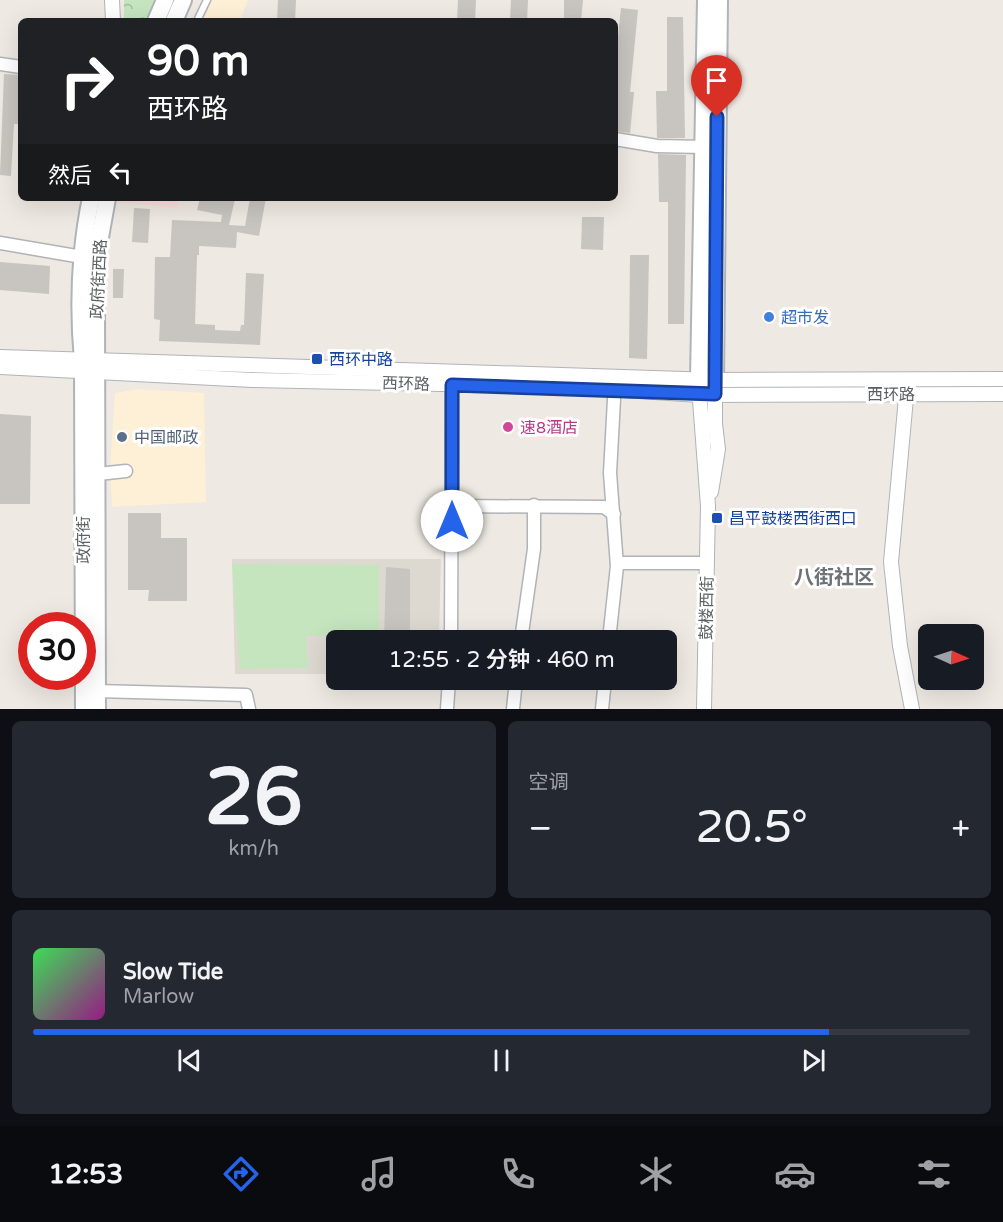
<!DOCTYPE html>
<html lang="zh">
<meta charset="utf-8">
<style>
:root{--surface:#171b24;--page:#242831;--text:#f1f3f6;--muted:#9ea1a6;--line:#363941;--accent:#2563eb}
body{margin:0;font-family:"Varela Round","Noto Sans SC",sans-serif;background:var(--page);color:var(--text);height:100vh;display:flex;flex-direction:column;font-size:22px;white-space:nowrap}
*{box-sizing:border-box;margin:0}
p{font-size:20px;color:var(--muted)}
.icon{flex:none;width:33px;height:33px;fill:none;stroke:currentColor;stroke-width:2;stroke-linecap:round;stroke-linejoin:round}
.map{position:relative;height:709px;overflow:hidden}
.panel{display:flex;flex-direction:column;gap:12px;padding:12px;background:#0d0f14;flex:1}
.panel>*{flex:none}
.guide{position:absolute;left:18px;top:18px;width:600px;height:183px;border-radius:9px;box-shadow:0 6px 24px #0002;background:#202124;color:#fff;overflow:hidden}
.needle{width:39px;rotate:93deg}
.controls{position:absolute;left:918px;top:624px;display:grid;gap:12px}
.controls a{display:grid;place-items:center;width:66px;height:66px;border-radius:9px;background:var(--surface);box-shadow:0 6px 24px #0002;font-size:30px}
.speed{position:absolute;left:18px;top:612px;display:flex;gap:12px;font-size:30px;font-weight:700;text-align:center}
.speed>*{display:grid;place-content:center;width:78px;height:78px;border-radius:50%;background:var(--surface);box-shadow:0 6px 24px #0002;line-height:1}
.speed .limit{border:9px solid #d22;background:#fff;color:#111}
.pin{position:absolute;display:grid;place-items:center;width:51px;height:51px;color:#fff;margin:-62px -26px;border-radius:50% 50% 50% 0;rotate:-45deg;box-shadow:0 0 6px #0007}
.pin .icon{rotate:45deg}
.me{position:absolute;width:66px;margin:-33px;rotate:0deg;stroke-linejoin:round;filter:drop-shadow(0 0 4px #0008)}
.turn{display:flex;align-items:center;gap:21px;height:126px;padding:0 30px;font-size:27px}
.turn .icon{width:78px;height:78px;stroke-width:2.5}
.turn b{display:block;font-size:42px;line-height:51px}
.then{display:flex;align-items:center;height:57px;padding:0 30px;background:#0003;gap:12px;font-size:22px}
.big{font-size:45px;font-weight:600;line-height:1.1}
.panel .tile{flex:1;display:flex;flex-direction:column;justify-content:center;gap:9px;min-width:0;padding:0 21px;border-radius:9px;background:var(--page)}
.panel .dial{align-items:center;gap:0}
.dial b{font-size:78px;line-height:1}
.song{display:flex;align-items:center;gap:18px}
.cover{width:72px;height:72px;border-radius:9px;background:linear-gradient(135deg,hsl(130 70% 55%),hsl(310 70% 35%))}
.played{height:6px;border-radius:3px;background:linear-gradient(90deg,var(--accent) 85%,var(--line) 85%)}
.keys{display:flex;justify-content:space-around;direction:ltr}
.heat{display:flex;justify-content:space-between;align-items:center;font-size:33px;direction:ltr}
.panel .tiles{flex:1;display:grid;gap:12px;grid-template-columns:1fr 1fr}
.tile:last-child{grid-column:span 2}
.trip{position:absolute;left:326px;top:630px;width:351px;height:60px;border-radius:9px;background:var(--surface);box-shadow:0 6px 24px #0002;font-weight:600;line-height:60px;text-align:center}
.menu{display:flex;height:96px;justify-content:space-around;align-items:center;background:#090b0e;color:var(--muted)}
.menu .icon{width:42px;height:42px}
.menu .current{color:var(--accent)}
.menu b{font-size:27px;color:var(--text)}
.map>svg:first-child{display:block}
.commercial{fill:#feefd7}
.education{fill:#ded9d0}
.medical{fill:#fbdedf}
.park{fill:url(#park-crowns)}
.pitch{fill:#c4e5be}
.building{fill:#c8c4bf}
.lines{fill:none;stroke-linecap:round;stroke-linejoin:round}
.service-casing{stroke:#b0b4b8;stroke-width:9}
.minor-casing{stroke:#b0b4b8;stroke-width:15}
.tertiary-casing{stroke:#b0b4b8;stroke-width:16}
.secondary-casing{stroke:#afb4b8;stroke-width:20}
.service{stroke:#fff;stroke-width:6}
.minor{stroke:#fff;stroke-width:12}
.tertiary{stroke:#fff;stroke-width:14}
.secondary{stroke:#fff;stroke-width:16}
.route-casing{stroke:#184099;stroke-width:15}
.route{stroke:#2563eb;stroke-width:10}
.shop-dot{fill:#3f7fe0;stroke:#fff;stroke-width:2}
.transit-dot{fill:#1a4fb4;stroke:#fff;stroke-width:2}
.hotel-dot{fill:#d1479c;stroke:#fff;stroke-width:2}
.service-dot{fill:#5c6f8a;stroke:#fff;stroke-width:2}
.labels{text-anchor:middle;stroke-width:6;stroke-linejoin:round;paint-order:stroke}
.street-label{font-size:16px;fill:#5b6063;stroke:#fff}
.shop-label{font-size:16px;fill:#366cbe;stroke:#fff;text-anchor:start}
.transit-label{font-size:16px;fill:#164399;stroke:#fff;text-anchor:start}
.hotel-label{font-size:16px;fill:#b23c85;stroke:#fff;text-anchor:start}
.service-label{font-size:16px;fill:#4e5e75;stroke:#fff;text-anchor:start}
.quarter-label{font-size:20px;font-weight:bold;fill:#6c7275;stroke:#fff}
</style>
<div class="map">
<svg width="1003" height="709" viewBox="0 0 1003 709">
<defs>
<pattern id="park-crowns" width="20" height="18" patternUnits="userSpaceOnUse" patternTransform="scale(1.5)"><rect width="20" height="18" fill="#c4e5be"/><path d="M2 6a3 3 0 1 1 6 0M12 15a3 3 0 1 1 6 0" fill="none" stroke="#a2bd9e"/></pattern>
</defs>
<rect width="100%" height="100%" fill="#eee9e2"/>
<g class="commercial">
<path d="M210,0H248L240,21H200Z"/>
<path d="M138,389L204,393L206,502L112,507L110,468L115,393Z"/>
</g>
<path class="education" d="M232,559H441L439,640H336V674H235Z"/>
<path class="medical" d="M117,198H179L177,208L116,202Z"/>
<path class="park" d="M124,0H154L146,21H124Z"/>
<path class="pitch" d="M232,564L379,565V635L306,636L308,668L240,669Z"/>
<g class="building">
<path d="M278,0H296L295,21H277Z"/>
<path d="M458,0H476L475,21H457Z"/>
<path d="M511,0H528L527,21H510Z"/>
<path d="M564,0H583L581,21H564Z"/>
<path d="M621,8L638,10L630,92H634L630,133L615,131V64Z"/>
<path d="M667,17H683L685,138H657L656,91H667Z"/>
<path d="M4,74L21,75L20,124H14L11,176L0,175Z"/>
<path d="M658,154L686,155L684,324H668V202H659Z"/>
<path d="M200,198L235,199L229,225L245,226L250,198H266L259,236L237,232L236,248L199,246V255H197L195,324L215,325V330L240,331L241,325H244L246,273L264,274L260,345L159,341L160,320L154,319L155,257H170L172,220L221,222L222,215L197,210Z"/>
<path d="M134,208L150,209L148,243L132,242Z"/>
<path d="M582,217H604L603,250L581,249Z"/>
<path d="M630,255H649L647,359L629,358Z"/>
<path d="M0,262L50,266L49,294L0,290Z"/>
<path d="M113,269H124L123,298H113Z"/>
<path d="M0,414L31,416L30,504H0Z"/>
<path d="M128,513H161V538H187V601H148L149,590H128Z"/>
<path d="M386,567L410,569V640H384Z"/>
</g>
<g class="lines">
<defs>
<path id="service" d="M197,21L207,0"/>
<g id="minor">
<path d="M0,64L21,67"/>
<path d="M615,139L657,146L703,147"/>
<path d="M0,243L82,257"/>
<path d="M98,474L126,471"/>
<path d="M452,506L604,507L614,514"/>
<path d="M617,563H707"/>
<path d="M451,640L452,375"/>
<path d="M521,640L534,549V505"/>
<path d="M609,640L617,566L610,473L615,381"/>
<path d="M97,691L246,695L249,709"/>
<path d="M447,709L449,680"/>
<path d="M513,709L516,680"/>
<path d="M602,709L605,680"/>
</g>
<g id="tertiary">
<path d="M112,0L113,21"/>
<path d="M0,357L715,380L1003,379"/>
<path d="M0,367L252,380L579,387L699,395L1003,394"/>
<path d="M699,387L708,506L704,709"/>
<path d="M907,387L891,562L900,646L912,709"/>
<path d="M711,492L718,449L715,424V386"/>
</g>
<g id="secondary">
<path d="M156,21L165,0"/>
<path d="M174,21L183,0"/>
<path d="M699,379L706,0"/>
<path d="M715,380L719,0"/>
<path d="M84,709L83,361C78,307 80,251 91,198"/>
<path d="M97,709L96,310L97,254L107,198"/>
</g>
</defs>
<use href="#service" class="service-casing"/>
<use href="#minor" class="minor-casing"/>
<use href="#tertiary" class="tertiary-casing"/>
<use href="#secondary" class="secondary-casing"/>
<use href="#service" class="service"/>
<use href="#minor" class="minor"/>
<use href="#tertiary" class="tertiary"/>
<use href="#secondary" class="secondary"/>
</g>
<g class="lines">
<defs>
<path id="route" d="M452,521V385L715,394L717,117"/>
</defs>
<use href="#route" class="route-casing"/>
<use href="#route" class="route"/>
</g>
<circle class="shop-dot" cx="769" cy="317" r="6"/>
<g class="transit-dot">
<rect x="311" y="353" width="12" height="12" rx="3"/>
<rect x="711" y="512" width="12" height="12" rx="3"/>
</g>
<circle class="hotel-dot" cx="508" cy="427" r="6"/>
<circle class="service-dot" cx="122" cy="437" r="6"/>
<g class="labels">
<g class="street-label">
<text transform="translate(98 279) rotate(-87)" y="6">政府街西路</text>
<text transform="translate(406 383) rotate(2)" y="6">西环路</text>
<text x="891" y="400">西环路</text>
<text transform="translate(83 540) rotate(-90)" y="6">政府街</text>
<text transform="translate(706 608) rotate(-89)" y="6">鼓楼西街</text>
</g>
<g class="shop-label">
<text x="781" y="323">超市发</text>
</g>
<g class="transit-label">
<text x="329" y="365">西环中路</text>
<text x="729" y="524">昌平鼓楼西街西口</text>
</g>
<g class="hotel-label">
<text x="520" y="433">速8酒店</text>
</g>
<g class="service-label">
<text x="134" y="443">中国邮政</text>
</g>
<g class="quarter-label">
<text x="834" y="584">八街社区</text>
</g>
</g>
</svg>
<div class="controls">
<a><svg class="needle" viewBox="-14 -14 28 28"><path d="M0-13l5 13h-10z" fill="#e53935"/><path d="M0 13l5-13h-10z" fill="#9ea1a6"/></svg></a>
</div>
<div class="speed"><div class="limit">30</div></div>
<div class="pin" style="left:717px;top:117px;background:#d93025"><svg class="icon" aria-label="arrive" viewBox="0 0 24 24"><path d="M6 21V4h12l-3 4 3 4H6"/></svg></div>
<svg class="me" style="left:452px;top:521px" viewBox="-20 -20 40 40"><circle r="19" fill="#fff"/><path d="M0-13L10 11 0 6-10 11z" fill="#2563eb"/></svg>
<div class="trip">12:55 · 2 分钟 · 460 m</div>
<div class="guide">
<div class="turn"><svg class="icon" aria-label="right" viewBox="0 0 24 24"><path d="M7 20v-9h11M14 6l5 5-5 5"/></svg><div><b>90 m</b>西环路</div></div>
<div class="then">然后<svg class="icon" aria-label="left" viewBox="0 0 24 24"><path d="M17 20v-9H6M10 6l-5 5 5 5"/></svg></div>
</div>
</div>
<section class="panel">
<div class="tiles">
<div class="tile dial"><b>26</b><p>km/h</p></div>
<div class="tile"><p>空调</p>
<div class="heat"><a>−</a><b class="big">20.5°</b><a>+</a></div>
</div>
<div class="tile">
<div class="song"><i class="cover"></i><div><b>Slow Tide</b><p>Marlow</p></div></div>
<div class="played"></div>
<div class="keys"><svg class="icon" aria-label="previous" viewBox="0 0 24 24"><path d="M18 5L8 12l10 7zM5 5v14"/></svg><svg class="icon" aria-label="pause" viewBox="0 0 24 24"><path d="M8 5v14M16 5v14"/></svg><svg class="icon" aria-label="next" viewBox="0 0 24 24"><path d="M6 5l10 7-10 7zM19 5v14"/></svg></div>
</div>
</div>
</section>
<nav class="menu">
<b>12:53</b>
<svg class="icon current" aria-label="directions" viewBox="0 0 24 24"><path d="M12 3l9 9-9 9-9-9zM9 14v-3h6M13 9l2 2-2 2"/></svg>
<svg class="icon" aria-label="music" viewBox="0 0 24 24"><path d="M9 18V5l10-2v13"/><circle cx="6" cy="18" r="3"/><circle cx="16" cy="16" r="3"/></svg>
<svg class="icon" aria-label="phone" viewBox="0 0 24 24"><path d="M5 4h4l2 5-3 2q2 4 5 5l2-3 5 2v4C11 20 4 13 5 4z"/></svg>
<svg class="icon" aria-label="climate" viewBox="0 0 24 24"><path d="M12 3v18M4 7l16 10M4 17L20 7"/></svg>
<svg class="icon" aria-label="car" viewBox="0 0 24 24"><path d="M5 17H2v-5l4-1 3-4h7l3 4 3 1v5h-3M9 17h6M6 11h13"/><circle cx="7" cy="17" r="2"/><circle cx="17" cy="17" r="2"/></svg>
<svg class="icon" aria-label="filters" viewBox="0 0 24 24"><path d="M4 7h16M4 17h16"/><circle cx="9" cy="7" r="2"/><circle cx="15" cy="17" r="2"/></svg>
</nav>
